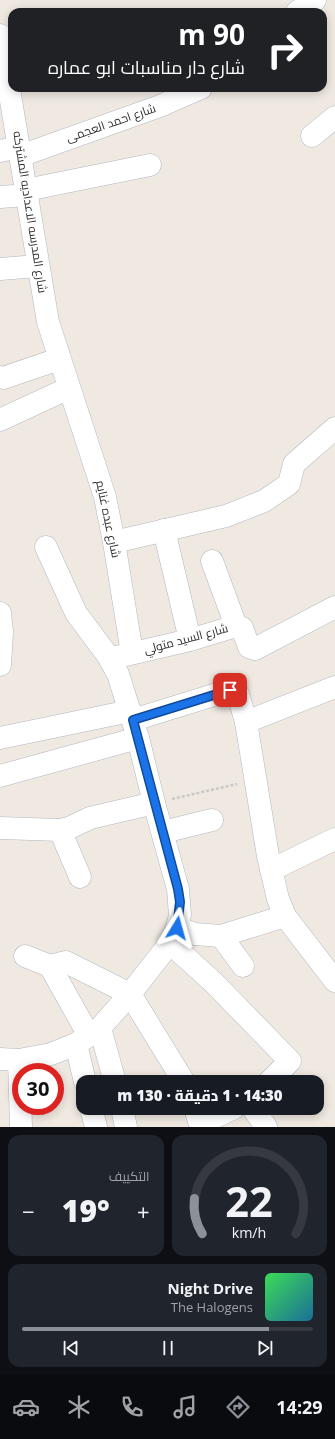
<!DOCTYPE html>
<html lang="ar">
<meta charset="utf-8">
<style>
:root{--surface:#171b24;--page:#20242c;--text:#f1f3f6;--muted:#9ea1a6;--line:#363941;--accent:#8c9099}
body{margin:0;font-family:"Open Sans",Cairo,sans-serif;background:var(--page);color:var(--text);direction:rtl;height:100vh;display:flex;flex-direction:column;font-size:15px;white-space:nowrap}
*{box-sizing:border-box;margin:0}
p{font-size:13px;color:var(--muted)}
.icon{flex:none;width:22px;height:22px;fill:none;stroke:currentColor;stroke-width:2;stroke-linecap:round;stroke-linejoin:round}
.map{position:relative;height:1127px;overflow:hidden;direction:ltr}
.details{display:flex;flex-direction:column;gap:8px;padding:8px;background:#0d0f14;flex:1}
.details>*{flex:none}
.guide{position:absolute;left:8px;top:8px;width:319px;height:84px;border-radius:12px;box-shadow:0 2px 10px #0003;direction:rtl;background:#202124;color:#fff;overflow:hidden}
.speed{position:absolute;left:12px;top:1063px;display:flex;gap:8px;font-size:20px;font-weight:700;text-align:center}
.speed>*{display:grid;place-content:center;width:52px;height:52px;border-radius:50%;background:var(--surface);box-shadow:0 2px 10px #0003;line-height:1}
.speed .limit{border:6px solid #d22;background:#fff;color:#111}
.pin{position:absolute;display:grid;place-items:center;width:34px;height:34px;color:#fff;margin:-17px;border-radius:8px;box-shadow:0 2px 6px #0006}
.me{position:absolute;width:44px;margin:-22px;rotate:8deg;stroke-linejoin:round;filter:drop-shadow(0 0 3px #0008)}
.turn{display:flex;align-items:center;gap:14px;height:84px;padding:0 16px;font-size:18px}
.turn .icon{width:52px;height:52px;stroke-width:2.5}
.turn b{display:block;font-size:28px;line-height:34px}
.big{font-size:30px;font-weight:800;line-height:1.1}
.details .widget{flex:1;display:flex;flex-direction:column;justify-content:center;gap:6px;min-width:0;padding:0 14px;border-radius:12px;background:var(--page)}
.details .dial{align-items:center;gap:0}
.dial svg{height:104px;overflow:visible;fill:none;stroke:var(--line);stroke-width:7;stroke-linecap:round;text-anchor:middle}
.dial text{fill:var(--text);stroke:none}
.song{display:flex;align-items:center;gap:12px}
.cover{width:48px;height:48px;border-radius:6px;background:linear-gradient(135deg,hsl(130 70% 55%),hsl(200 70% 35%))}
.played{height:4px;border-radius:2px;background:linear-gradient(90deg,var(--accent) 85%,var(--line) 85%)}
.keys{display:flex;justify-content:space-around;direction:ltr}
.heat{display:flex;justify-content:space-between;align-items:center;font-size:22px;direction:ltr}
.details .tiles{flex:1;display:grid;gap:8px;grid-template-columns:1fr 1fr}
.widget:last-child{grid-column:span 2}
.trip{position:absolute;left:76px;top:1075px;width:248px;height:40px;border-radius:12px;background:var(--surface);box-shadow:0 2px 10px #0003;font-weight:800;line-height:40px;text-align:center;direction:rtl}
.dock{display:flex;height:64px;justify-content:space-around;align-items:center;background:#090b0e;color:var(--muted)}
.dock .icon{width:28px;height:28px}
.dock .current{color:var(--accent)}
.dock b{font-size:18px;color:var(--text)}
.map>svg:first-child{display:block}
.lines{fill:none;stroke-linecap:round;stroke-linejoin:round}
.minor-casing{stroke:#b4b7c1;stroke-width:23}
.path{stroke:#c9c9c9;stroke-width:2.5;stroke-dasharray:3 2;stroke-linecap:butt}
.minor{stroke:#fff;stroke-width:22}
.route-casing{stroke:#114b97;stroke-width:10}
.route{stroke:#1a73e8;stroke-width:7}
.labels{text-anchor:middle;stroke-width:3.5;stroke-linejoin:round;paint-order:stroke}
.street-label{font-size:12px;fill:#2e2e2e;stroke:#fff}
</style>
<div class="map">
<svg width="335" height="1127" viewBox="0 0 335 1127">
<rect width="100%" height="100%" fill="#efe9e1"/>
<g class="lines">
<defs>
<g id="minor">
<path d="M297,12L315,0"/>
<path d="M0,35L48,322L105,497L114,542L132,653"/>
<path d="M312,136L335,117"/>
<path d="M0,151L20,147"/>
<path d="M20,156L160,106L201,88"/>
<path d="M26,190L150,165"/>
<path d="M0,197L27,195"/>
<path d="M0,269L37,266"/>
<path d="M0,377L3,378L59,359"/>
<path d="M0,420L69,388"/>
<path d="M164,530L190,640"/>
<path d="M114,542L226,516L264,501L289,484L294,464L335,428"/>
<path d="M212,561L236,626"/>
<path d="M0,613L2,632L0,665"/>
<path d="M117,657L190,640L236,626L242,628L249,647L255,649L335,607"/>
<path d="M133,720L230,690L238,694L246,722L268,856L278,899L285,916L335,981"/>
<path d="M246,722L335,687"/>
<path d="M0,738L130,711"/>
<path d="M0,776L138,738"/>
<path d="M0,828L60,830L69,828L90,818L154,803"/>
<path d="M60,830L80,877"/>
<path d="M163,832L212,820"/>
<path d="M271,870L335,839"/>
<path d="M177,928L195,934L221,936L285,916"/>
<path d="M221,936L243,966"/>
<path d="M170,943L213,982L290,1061L269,1082"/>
<path d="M25,956L50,966L66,962L130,994L184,1082"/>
<path d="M50,966L89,1036"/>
<path d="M100,1028L115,1082"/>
<path d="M76,1044L85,1082"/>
<path d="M0,1059L19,1060L51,1054L76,1044L100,1028L130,994L170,943L177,928L180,915L178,889L154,803L138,738L118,674L108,656L76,613L46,547"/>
<path d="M19,1060L21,1127"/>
<path d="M91,1108L96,1127"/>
<path d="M122,1108L126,1127"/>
<path d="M195,1108L199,1121L203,1123L234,1108"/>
<path d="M253,1108L266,1127"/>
</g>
</defs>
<use href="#minor" class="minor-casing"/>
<path class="path" d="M172,799L237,784"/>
<use href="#minor" class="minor"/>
</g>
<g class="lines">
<defs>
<path id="route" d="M177,928L180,902L178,889L133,720L230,690"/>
</defs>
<use href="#route" class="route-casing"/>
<use href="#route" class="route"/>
</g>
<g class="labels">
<g class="street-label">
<text transform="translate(111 123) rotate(-19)" y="4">شارع احمد العجمى</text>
<text transform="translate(30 212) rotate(81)" y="4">شارع المدرسه الاعداديه المشتركه</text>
<text transform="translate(108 519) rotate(78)" y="4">شارع عبده غنايم</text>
<text transform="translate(186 639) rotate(-15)" y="4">شارع السيد متولي</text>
</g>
</g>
</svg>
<div class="speed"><div class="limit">30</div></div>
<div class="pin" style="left:230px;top:690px;background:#d93025"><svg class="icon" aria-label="arrive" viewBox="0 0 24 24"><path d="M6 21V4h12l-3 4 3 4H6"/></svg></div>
<svg class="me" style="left:177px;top:928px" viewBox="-20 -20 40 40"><path d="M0-17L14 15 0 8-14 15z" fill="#1a73e8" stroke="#fff" stroke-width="4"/></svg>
<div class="trip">14:30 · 1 دقيقة · 130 m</div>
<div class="guide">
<div class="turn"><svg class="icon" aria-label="right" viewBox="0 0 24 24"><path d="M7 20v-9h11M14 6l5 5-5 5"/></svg><div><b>90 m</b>شارع دار مناسبات ابو عماره</div></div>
</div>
</div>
<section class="details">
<div class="tiles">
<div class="widget dial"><svg viewBox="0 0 100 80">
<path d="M14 69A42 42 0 1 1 86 69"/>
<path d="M14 69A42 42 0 0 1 8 42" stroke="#8c9099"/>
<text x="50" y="56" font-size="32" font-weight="700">22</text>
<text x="50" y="72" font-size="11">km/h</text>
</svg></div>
<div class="widget"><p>التكييف</p>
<div class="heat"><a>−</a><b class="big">19°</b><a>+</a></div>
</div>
<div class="widget">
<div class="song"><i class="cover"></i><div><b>Night Drive</b><p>The Halogens</p></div></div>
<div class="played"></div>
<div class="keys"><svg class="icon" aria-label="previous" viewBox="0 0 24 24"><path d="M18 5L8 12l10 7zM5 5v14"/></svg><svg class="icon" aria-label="pause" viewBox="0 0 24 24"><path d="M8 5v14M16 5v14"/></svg><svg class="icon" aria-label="next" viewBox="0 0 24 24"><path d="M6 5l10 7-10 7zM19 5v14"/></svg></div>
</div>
</div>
</section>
<nav class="dock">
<b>14:29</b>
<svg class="icon current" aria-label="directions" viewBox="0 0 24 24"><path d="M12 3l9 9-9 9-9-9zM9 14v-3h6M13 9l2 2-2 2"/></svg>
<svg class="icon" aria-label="music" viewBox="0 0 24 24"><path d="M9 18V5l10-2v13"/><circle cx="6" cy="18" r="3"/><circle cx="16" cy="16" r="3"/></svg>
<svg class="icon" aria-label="phone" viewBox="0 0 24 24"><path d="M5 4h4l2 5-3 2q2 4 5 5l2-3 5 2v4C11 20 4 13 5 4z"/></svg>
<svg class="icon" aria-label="climate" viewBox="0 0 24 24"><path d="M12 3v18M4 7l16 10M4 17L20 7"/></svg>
<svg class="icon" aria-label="car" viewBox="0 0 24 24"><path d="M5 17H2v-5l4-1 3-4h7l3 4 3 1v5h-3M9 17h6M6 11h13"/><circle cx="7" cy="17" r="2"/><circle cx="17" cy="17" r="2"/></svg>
</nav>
